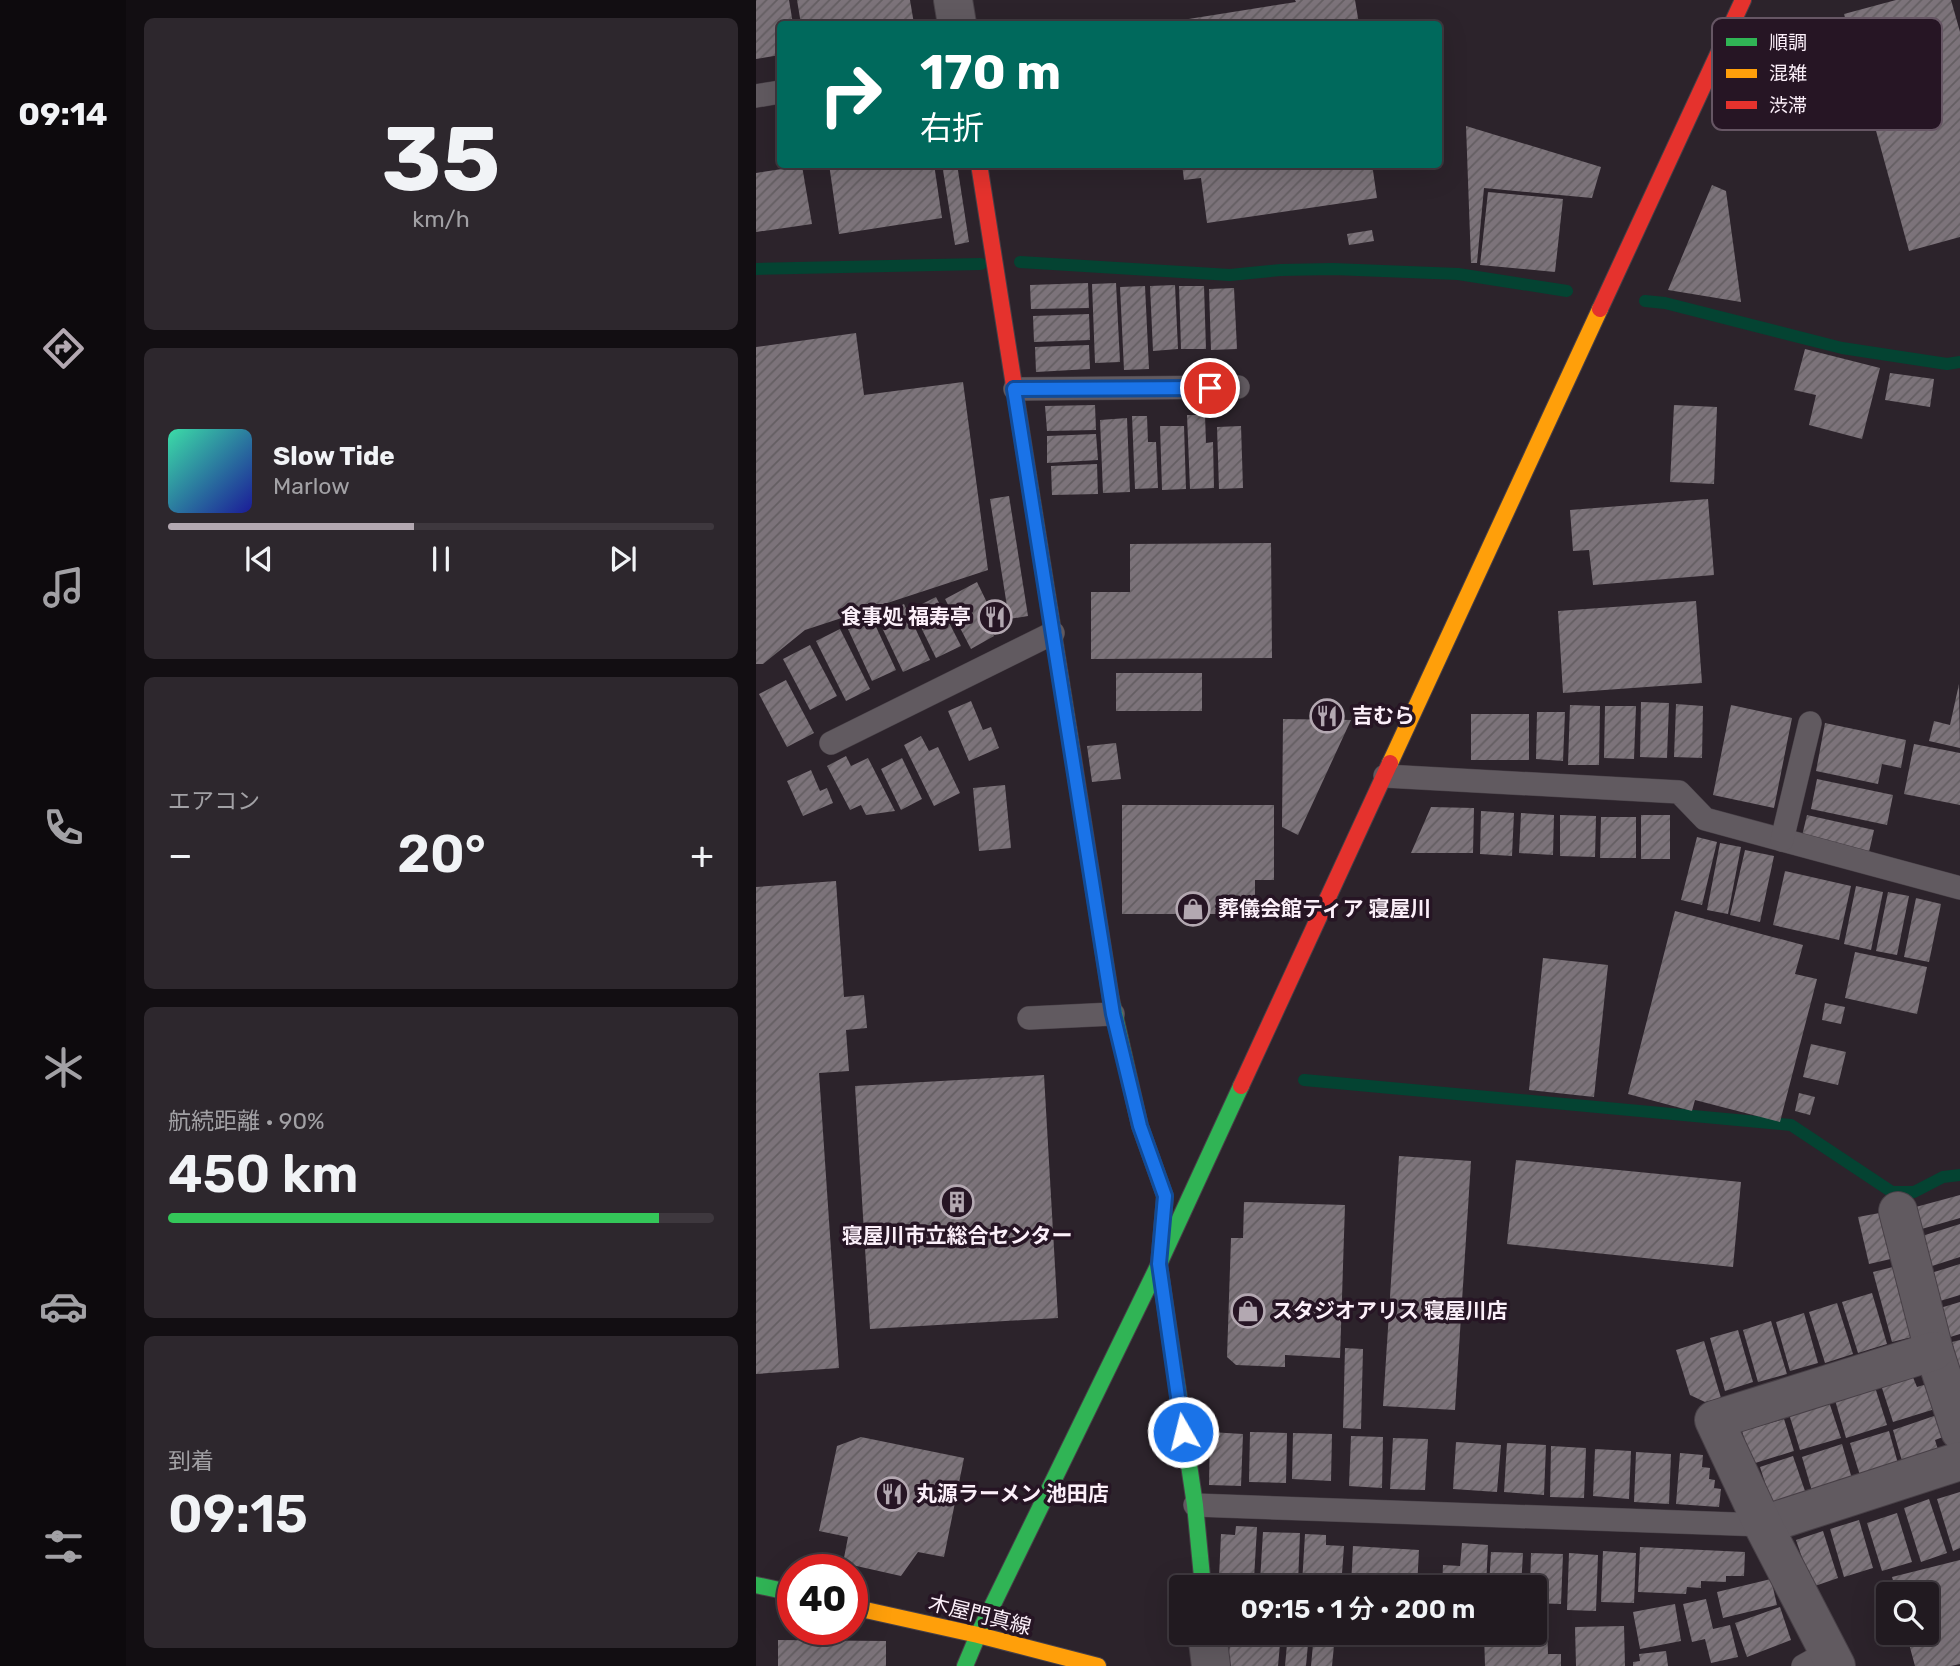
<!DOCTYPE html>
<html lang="ja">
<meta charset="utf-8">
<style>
:root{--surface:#211a20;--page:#2d272d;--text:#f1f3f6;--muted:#a2a1a5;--line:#3e383e;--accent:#b3a8b1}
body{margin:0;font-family:Rubik,"Noto Sans JP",sans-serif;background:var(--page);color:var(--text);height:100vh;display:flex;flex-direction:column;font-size:26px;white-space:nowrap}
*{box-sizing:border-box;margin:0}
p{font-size:23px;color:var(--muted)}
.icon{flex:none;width:38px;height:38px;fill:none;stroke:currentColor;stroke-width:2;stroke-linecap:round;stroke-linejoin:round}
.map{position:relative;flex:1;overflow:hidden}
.panel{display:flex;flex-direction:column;gap:18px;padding:18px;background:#120e12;width:630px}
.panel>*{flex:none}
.hud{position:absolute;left:21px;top:21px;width:665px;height:147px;border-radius:7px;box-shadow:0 7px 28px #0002,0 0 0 2px var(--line);background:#00695c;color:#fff;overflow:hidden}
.controls{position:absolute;left:1120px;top:1582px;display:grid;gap:14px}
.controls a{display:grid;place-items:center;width:63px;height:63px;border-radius:7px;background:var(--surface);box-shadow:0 7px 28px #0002,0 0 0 2px var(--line);font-size:35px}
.speed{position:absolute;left:21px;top:1554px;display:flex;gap:14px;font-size:35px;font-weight:700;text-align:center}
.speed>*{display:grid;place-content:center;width:91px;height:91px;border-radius:50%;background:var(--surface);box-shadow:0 7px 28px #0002,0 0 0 2px var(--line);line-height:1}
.speed .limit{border:10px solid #d22;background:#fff;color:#111}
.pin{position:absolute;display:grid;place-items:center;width:60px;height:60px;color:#fff;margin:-30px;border:4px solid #fff;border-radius:50%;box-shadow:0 2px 7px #0007}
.me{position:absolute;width:77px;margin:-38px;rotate:352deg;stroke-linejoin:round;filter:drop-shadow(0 0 5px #0008)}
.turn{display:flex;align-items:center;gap:24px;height:147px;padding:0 28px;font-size:32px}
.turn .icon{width:91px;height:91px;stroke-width:2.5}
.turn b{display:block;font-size:49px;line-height:60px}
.big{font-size:52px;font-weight:600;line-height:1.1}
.panel .tile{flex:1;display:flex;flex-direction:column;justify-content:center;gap:10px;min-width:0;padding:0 24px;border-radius:10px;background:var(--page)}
.panel .dial{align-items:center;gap:0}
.dial b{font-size:91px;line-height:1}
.song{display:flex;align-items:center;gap:21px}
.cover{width:84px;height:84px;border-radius:10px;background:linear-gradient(135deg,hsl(160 70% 55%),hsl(240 70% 35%))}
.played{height:7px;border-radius:4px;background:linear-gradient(90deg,var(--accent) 45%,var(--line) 45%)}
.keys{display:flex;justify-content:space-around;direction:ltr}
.heat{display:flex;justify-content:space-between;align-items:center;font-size:38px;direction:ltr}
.charge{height:10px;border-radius:5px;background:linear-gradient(90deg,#34c759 90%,var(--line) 0)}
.trip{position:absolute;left:413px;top:1575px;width:378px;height:70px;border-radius:7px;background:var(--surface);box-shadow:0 7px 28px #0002,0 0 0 2px var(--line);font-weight:600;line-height:70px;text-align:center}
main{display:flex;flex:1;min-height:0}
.dock{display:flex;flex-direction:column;width:126px;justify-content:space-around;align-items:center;background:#0d0a0d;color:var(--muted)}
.dock .icon{width:49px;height:49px}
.dock .current{color:var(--accent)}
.dock b{font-size:32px;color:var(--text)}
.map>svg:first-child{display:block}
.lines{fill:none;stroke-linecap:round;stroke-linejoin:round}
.stream{stroke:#044332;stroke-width:12}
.building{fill:url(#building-hatch)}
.lane-casing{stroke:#484047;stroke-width:24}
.street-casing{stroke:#484047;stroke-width:40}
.fast-casing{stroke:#484047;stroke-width:18}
.slow-casing{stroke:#484047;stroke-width:18}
.jam-casing{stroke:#484047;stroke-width:18}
.lane{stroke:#615a60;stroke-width:23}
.street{stroke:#615a60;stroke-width:38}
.fast{stroke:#30b455;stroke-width:16}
.slow{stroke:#ff9f0a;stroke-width:16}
.jam{stroke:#e5322d;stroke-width:16}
.route-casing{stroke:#114b97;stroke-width:18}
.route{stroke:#1a73e8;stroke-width:12}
.labels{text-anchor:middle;stroke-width:7;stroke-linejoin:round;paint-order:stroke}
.poi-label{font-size:21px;font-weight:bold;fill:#fbeff9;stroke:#261524;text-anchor:start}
.street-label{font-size:21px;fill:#fbeff9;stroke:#261524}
.key{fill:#261524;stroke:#665664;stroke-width:2}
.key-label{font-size:19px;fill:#fbeff9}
</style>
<main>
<nav class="dock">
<b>09:14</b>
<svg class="icon current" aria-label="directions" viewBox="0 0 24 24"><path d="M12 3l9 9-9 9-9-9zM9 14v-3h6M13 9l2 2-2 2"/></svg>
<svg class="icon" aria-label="music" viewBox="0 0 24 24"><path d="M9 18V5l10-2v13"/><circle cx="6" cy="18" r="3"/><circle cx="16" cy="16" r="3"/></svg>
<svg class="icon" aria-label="phone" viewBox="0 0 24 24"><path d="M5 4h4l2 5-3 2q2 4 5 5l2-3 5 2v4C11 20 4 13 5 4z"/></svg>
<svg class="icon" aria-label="climate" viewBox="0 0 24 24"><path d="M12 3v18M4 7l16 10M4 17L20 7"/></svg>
<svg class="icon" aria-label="car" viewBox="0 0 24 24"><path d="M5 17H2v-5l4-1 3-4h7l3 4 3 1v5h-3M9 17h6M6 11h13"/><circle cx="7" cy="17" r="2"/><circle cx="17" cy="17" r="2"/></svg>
<svg class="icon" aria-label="filters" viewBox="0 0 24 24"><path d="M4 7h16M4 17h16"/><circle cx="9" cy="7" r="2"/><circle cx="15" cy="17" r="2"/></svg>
</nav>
<section class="panel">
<div class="tile dial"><b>35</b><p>km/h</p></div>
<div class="tile">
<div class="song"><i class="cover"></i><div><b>Slow Tide</b><p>Marlow</p></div></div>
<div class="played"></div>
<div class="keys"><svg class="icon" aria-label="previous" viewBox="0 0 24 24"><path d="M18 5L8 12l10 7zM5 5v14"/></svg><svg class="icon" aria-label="pause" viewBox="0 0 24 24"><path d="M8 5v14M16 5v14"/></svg><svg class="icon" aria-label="next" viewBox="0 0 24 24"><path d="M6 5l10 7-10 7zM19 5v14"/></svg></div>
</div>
<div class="tile"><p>エアコン</p>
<div class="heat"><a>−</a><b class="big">20°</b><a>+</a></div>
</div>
<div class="tile"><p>航続距離 · 90%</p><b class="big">450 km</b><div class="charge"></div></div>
<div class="tile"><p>到着</p><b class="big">09:15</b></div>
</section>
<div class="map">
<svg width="1204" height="1666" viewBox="0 0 1204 1666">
<defs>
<pattern id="building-hatch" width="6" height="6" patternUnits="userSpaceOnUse" patternTransform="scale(1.75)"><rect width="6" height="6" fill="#7c737a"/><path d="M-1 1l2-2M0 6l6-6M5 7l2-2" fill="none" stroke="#645e62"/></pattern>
</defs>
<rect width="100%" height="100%" fill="#2c232b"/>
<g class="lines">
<g class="stream">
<path d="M264,262L474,275L525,270L577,269L702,274L811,291"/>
<path d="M0,269L225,264"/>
<path d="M889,301L909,303L1086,348L1191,364L1204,362"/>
<path d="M548,1080L1035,1125L1136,1192H1158L1187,1177L1204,1175"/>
</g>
</g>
<g class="building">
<path d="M0,0H33L37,24H24V55L0,59Z"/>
<path d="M41,0H154L158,24H45Z"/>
<path d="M539,0H599L603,24H401L540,2Z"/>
<path d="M1140,0H1195L1204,32V237L1153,251L1088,14Z"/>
<path d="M710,126L845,167L836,198L728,188L721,263H715Z"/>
<path d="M73,164H178L186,218L83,234Z"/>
<path d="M186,164H201L213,242L199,245Z"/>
<path d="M426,164H616L621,198L451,223L445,178L428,180Z"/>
<path d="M46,166L56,224L0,232V173Z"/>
<path d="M956,185L970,191L985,302L912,290Z"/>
<path d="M732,192L807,199L799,272L724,265Z"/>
<path d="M616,230L618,241L593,245L591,234Z"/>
<path d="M332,283L333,308L275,309L274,285Z"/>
<path d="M360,283L364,362L339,363L336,284Z"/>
<path d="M419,285L422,349L397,351L394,286Z"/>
<path d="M389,286L393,369L368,370L364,287Z"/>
<path d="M423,286H448L450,349H425Z"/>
<path d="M478,288L481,349L455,350L453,289Z"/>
<path d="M333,314L334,340L278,342L277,316Z"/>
<path d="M100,333L108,395L207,382L232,570L49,630L7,664H0V347Z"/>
<path d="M333,345L334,369L280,372L279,347Z"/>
<path d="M1049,349L1124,368L1106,439L1053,425L1060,395L1038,390Z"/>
<path d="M1134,373L1178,379L1174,407L1129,400Z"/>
<path d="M339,405L340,430L291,431L289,406Z"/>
<path d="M918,405L961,407L958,484L914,482Z"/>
<path d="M431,415H449L450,443L457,442L458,488L434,489Z"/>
<path d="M376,416H391L392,442H400L402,488L379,489Z"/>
<path d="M371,418L374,492L347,493L344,420Z"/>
<path d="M404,426H428L430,489L406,490Z"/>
<path d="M485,426L487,488L463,489L461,427Z"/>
<path d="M340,434L342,460L291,463V436Z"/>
<path d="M341,464L342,494L296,495L295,466Z"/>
<path d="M253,496L272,616L253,619L234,499Z"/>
<path d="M952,499L958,575L837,585L833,550L817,551L814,510Z"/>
<path d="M515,543L516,658L335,659V592H374V544Z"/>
<path d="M221,582L240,621L232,625L238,636L215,649L189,599Z"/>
<path d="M180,597L205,646L180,658L156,609Z"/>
<path d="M940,601L946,683L807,693L802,611Z"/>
<path d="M148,604L174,660L147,672L121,617Z"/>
<path d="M116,618L140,670L116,681L92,629Z"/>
<path d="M84,629L114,689L90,701L60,641Z"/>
<path d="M54,645L81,696L54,710L27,659Z"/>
<rect x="360" y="673" width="86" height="38"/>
<path d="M30,680L58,733L31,747L3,694Z"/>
<path d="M1203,684L1204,748L1173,741L1178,721L1194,725Z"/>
<path d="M215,701L227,730L235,727L243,748L213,761L192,711Z"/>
<path d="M885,702L913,703L911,758L884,757Z"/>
<path d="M920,704L947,706L946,758L918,757Z"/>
<path d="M814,705L844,706L843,765H812Z"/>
<path d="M975,705L1036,718L1018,808L957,795Z"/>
<path d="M849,706H880L878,759L848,758Z"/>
<path d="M781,712H809L807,761L780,759Z"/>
<rect x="715" y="714" width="58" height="46"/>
<path d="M527,719L595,720L542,835L526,827Z"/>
<path d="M1069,723L1150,740L1145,768L1126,764L1122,784L1060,771Z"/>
<path d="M165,736L173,751L182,747L204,793L178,806L148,745Z"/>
<path d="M360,743L365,779L336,782L331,746Z"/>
<path d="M1158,744L1204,753V805L1148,794Z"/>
<path d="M90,756L95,766L112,758L139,811L110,815L105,805L94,810L71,766Z"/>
<path d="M146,758L166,799L145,810L125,769Z"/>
<path d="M55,770L64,791L71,788L77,803L47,816L31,781Z"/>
<path d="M1061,779L1137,795L1131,825L1055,809Z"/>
<path d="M249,785L255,848L223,851L217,788Z"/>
<path d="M366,805H518V880H499V914H366Z"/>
<path d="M675,807L718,808L717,853H655Z"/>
<path d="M725,811L758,813L756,856L724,854Z"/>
<path d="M765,813L798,815L797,855L763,853Z"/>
<path d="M804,815L840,816L839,857L804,856Z"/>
<rect x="885" y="815" width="29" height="44"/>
<path d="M1051,815L1118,830L1113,852L1046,836Z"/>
<path d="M845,817H880V858H844Z"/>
<path d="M941,837L961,842L946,905L925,900Z"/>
<path d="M964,843L985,847L972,914L951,910Z"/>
<path d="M989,850L1018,856L1004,922L974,915Z"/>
<path d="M1029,871L1095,886L1083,940L1017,925Z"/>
<path d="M80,881L88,997L108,995L111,1028L90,1030L93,1071L63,1073L83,1368L0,1374V887Z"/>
<path d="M1100,886L1127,892L1115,950L1088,944Z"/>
<path d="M1132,892L1153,896L1141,955L1120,951Z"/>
<path d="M1160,898L1185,904L1173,962L1148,957Z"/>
<path d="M919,911L1047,945L1039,974L1061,979L1024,1122L939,1100L936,1111L872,1094Z"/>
<path d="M1099,952L1171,967L1161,1014L1089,998Z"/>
<path d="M787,958L852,965L838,1097L773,1090Z"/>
<path d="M1069,1003L1089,1007L1085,1024L1066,1020Z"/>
<path d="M1055,1044L1090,1052L1082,1085L1047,1077Z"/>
<path d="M288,1075L302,1318L114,1329L99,1086Z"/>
<path d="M1043,1093L1059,1097L1054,1115L1039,1111Z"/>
<path d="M643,1156L715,1161L699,1410L627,1406Z"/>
<path d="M760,1160L985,1182L977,1267L751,1244Z"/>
<path d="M1204,1195V1218L1162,1230L1156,1208Z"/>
<path d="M488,1202L589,1205L584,1358L529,1355V1367L480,1365L471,1357L475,1238H487Z"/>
<path d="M1129,1212L1139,1258L1113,1264L1102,1217Z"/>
<path d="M1204,1224V1257L1176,1266L1166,1236Z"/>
<path d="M1204,1264V1295L1184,1301L1175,1273Z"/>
<path d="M1137,1267L1156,1337L1136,1342L1117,1272Z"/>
<path d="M1116,1293L1131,1344L1102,1353L1086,1302Z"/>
<path d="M1204,1302V1334L1194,1337L1184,1308Z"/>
<path d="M1081,1303L1097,1354L1069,1363L1053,1312Z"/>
<path d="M1048,1313L1062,1363L1034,1371L1020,1322Z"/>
<path d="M1015,1321L1031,1374L1002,1382L987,1330Z"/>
<path d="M982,1330L997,1382L969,1391L954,1338Z"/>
<path d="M1204,1340V1368H1203L1196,1342Z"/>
<path d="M948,1341L965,1398L949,1402L934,1395L920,1350Z"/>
<path d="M589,1348L607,1349L605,1429L587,1428Z"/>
<path d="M1156,1375L1161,1387L1171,1384L1179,1409L1137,1422L1125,1385Z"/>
<path d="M1119,1387L1131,1425L1090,1438L1079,1400Z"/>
<path d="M1073,1402L1085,1438L1044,1450L1033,1414Z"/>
<path d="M1181,1415L1187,1437L1179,1440L1184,1456L1148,1468L1137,1430Z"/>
<path d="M1028,1419L1038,1451L996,1464L986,1431Z"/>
<path d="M1133,1431L1144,1471L1106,1482L1094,1443Z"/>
<path d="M454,1432L487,1434L485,1486L453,1485Z"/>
<path d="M494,1432L531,1433L530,1483L493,1482Z"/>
<path d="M537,1433L576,1434L575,1481L536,1479Z"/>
<path d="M595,1436L627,1437L626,1488L593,1486Z"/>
<path d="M105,1437L208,1458L188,1557L162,1552L145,1576L87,1563L92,1537L63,1531L81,1446Z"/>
<path d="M637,1438L672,1439L669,1490L634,1489Z"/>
<path d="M700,1442L745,1445L741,1492L697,1489Z"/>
<path d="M751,1443L790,1445L788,1495L748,1492Z"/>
<path d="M1086,1444L1096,1479L1056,1491L1046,1457Z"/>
<path d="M795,1446L830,1448L828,1498L794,1497Z"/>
<path d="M839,1449L875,1451L873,1499L837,1496Z"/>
<path d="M880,1452L915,1454L913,1504L878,1502Z"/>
<path d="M924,1453L947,1455L946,1467L954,1468L953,1479L959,1480L958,1488L965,1489L963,1507L920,1504Z"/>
<path d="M1037,1456L1050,1494L1016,1505L1004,1467Z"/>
<path d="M1204,1492V1548L1197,1551L1181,1499Z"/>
<path d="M1173,1499L1191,1553L1165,1562L1148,1508Z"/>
<path d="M1141,1513L1156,1562L1126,1571L1111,1523Z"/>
<path d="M1103,1520L1117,1568L1088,1577L1074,1529Z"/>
<path d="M480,1526L501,1527L498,1579L463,1577L465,1534L479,1535Z"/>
<path d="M1067,1531L1082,1578L1056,1587L1040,1540Z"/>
<path d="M507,1532L544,1533L542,1583L504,1581Z"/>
<path d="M549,1534L570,1535V1545L588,1546L585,1587L546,1584Z"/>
<path d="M706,1543L732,1545L730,1587H686L687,1565L704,1566Z"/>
<path d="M597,1546L663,1550L661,1587L595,1586Z"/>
<path d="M884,1547L989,1552L988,1576H970V1582L945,1581V1588L931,1587L930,1594L882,1592Z"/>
<path d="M847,1551L880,1553L878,1603L845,1602Z"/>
<path d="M735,1552L767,1553L765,1587H733Z"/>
<path d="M775,1553L807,1554L805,1604L779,1603V1587H774Z"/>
<path d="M813,1553L842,1555L840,1611L811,1610Z"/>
<path d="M1204,1560V1664L1195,1666H1159L1150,1633H1171V1594H1141L1136,1577Z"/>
<path d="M1015,1579L1021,1605L967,1618L961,1592Z"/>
<path d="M950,1599L957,1629L974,1625L982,1657L955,1663L949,1639L936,1642L927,1604Z"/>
<path d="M919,1604L925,1641L884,1649L877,1612Z"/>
<path d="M1024,1607L1035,1640L991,1657L979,1623Z"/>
<path d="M779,1624H791L792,1654H805V1666H729L728,1633H779Z"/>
<path d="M868,1626L869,1666H820L819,1627Z"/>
<path d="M475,1633H525L522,1666H475L472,1662Z"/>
<path d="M532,1633H553L550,1666H529Z"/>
<path d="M558,1633L579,1635L576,1666H555Z"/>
<path d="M22,1640L130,1641V1666H22Z"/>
<path d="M910,1651L912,1666H877V1662L884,1661L883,1654Z"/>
</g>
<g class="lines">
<defs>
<g id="lane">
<path d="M0,96L24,92"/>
<path d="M259,389L482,387"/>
<path d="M75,743L297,633"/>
<path d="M629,776L923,792L949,819L1204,888"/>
<path d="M1026,840L1054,723"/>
<path d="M273,1018L357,1014"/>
<path d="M439,1505L1007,1525"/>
<path d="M1047,1666L1072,1652"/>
</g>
<g id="street">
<path d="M197,0L201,24"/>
<path d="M1142,1211L1178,1351L1204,1431"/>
<path d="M1007,1525L1204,1461"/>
<path d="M451,1633L455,1666"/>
<path d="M1080,1666L1007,1525L958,1420L1178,1351"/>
</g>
<g id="fast">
<path d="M355,999L384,1126L409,1196L403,1264L439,1505L447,1587"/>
<path d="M0,1585L37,1593"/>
<path d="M209,1666L222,1635L403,1264L485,1086"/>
</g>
<g id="slow">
<path d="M272,474L316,751"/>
<path d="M634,763L844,309"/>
<path d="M96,1607L222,1635L342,1666"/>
</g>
<g id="jam">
<path d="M223,164L272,474"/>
<path d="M844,309L987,0"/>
<path d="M316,751L355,999"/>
<path d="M485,1086L634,763"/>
</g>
</defs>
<use href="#lane" class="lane-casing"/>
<use href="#street" class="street-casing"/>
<use href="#fast" class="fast-casing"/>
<use href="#slow" class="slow-casing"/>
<use href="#jam" class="jam-casing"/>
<use href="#lane" class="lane"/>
<use href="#street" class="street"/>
<use href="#fast" class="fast"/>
<use href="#slow" class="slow"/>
<use href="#jam" class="jam"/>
</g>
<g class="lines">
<defs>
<path id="route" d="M427,1432L403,1264L409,1196L384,1126L357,1014L258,389L454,388"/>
</defs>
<use href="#route" class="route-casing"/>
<use href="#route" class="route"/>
</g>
<defs>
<symbol id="restaurant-ring" viewBox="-11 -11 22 22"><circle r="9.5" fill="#261524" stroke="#b3a8b1" stroke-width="1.5"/><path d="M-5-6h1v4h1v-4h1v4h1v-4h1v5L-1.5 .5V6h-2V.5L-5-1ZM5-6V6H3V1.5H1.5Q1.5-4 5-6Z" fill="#b3a8b1"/></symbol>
<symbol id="shop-ring" viewBox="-11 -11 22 22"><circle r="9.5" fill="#261524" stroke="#b3a8b1" stroke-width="1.5"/><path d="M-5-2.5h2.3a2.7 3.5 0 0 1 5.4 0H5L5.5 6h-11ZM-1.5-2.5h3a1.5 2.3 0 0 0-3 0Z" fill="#b3a8b1"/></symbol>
<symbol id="building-ring" viewBox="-11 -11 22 22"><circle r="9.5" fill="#261524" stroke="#b3a8b1" stroke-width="1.5"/><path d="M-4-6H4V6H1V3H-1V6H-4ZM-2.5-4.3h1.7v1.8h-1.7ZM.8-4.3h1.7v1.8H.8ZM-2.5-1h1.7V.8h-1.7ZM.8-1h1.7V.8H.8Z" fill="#b3a8b1"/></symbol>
</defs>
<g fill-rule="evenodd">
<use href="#restaurant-ring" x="220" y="598" width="38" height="38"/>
<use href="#restaurant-ring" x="552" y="697" width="38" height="38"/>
<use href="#shop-ring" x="418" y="890" width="38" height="38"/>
<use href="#building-ring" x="182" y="1183" width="38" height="38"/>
<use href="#shop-ring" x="473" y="1292" width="38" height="38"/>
<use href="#restaurant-ring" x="117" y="1475" width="38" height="38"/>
</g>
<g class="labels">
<g class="poi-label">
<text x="215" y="624" text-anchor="end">食事処 福寿亭</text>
<text x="596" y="723">吉むら</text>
<text x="462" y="916">葬儀会館ティア 寝屋川</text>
<text x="201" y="1243" text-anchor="middle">寝屋川市立総合センター</text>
<text x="516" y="1318">スタジオアリス 寝屋川店</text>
<text x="160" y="1501">丸源ラーメン 池田店</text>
</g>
<g class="street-label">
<text transform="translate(224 1615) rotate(14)" y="7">木屋門真線</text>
</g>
</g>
<rect x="956" y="18" width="230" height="112" rx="10" class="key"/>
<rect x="970" y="38" width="31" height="8" fill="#30b455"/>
<rect x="970" y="69" width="31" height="9" fill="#ff9f0a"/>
<rect x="970" y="101" width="31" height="8" fill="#e5322d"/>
<g class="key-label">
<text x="1013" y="49">順調</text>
<text x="1013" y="80">混雑</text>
<text x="1013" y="112">渋滞</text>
</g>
</svg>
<div class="controls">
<a><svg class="icon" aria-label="search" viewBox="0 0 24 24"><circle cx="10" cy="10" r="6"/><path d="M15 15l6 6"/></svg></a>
</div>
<div class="speed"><div class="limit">40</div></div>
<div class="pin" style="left:454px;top:388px;background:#d93025"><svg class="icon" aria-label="arrive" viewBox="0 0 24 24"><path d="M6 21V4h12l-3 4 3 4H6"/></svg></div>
<svg class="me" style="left:427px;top:1432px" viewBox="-20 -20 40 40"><circle r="17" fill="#1a73e8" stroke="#fff" stroke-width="3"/><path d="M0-11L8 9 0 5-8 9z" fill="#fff"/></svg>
<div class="trip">09:15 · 1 分 · 200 m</div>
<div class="hud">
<div class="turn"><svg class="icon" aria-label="right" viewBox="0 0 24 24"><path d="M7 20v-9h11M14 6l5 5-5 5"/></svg><div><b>170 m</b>右折</div></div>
</div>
</div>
</main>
